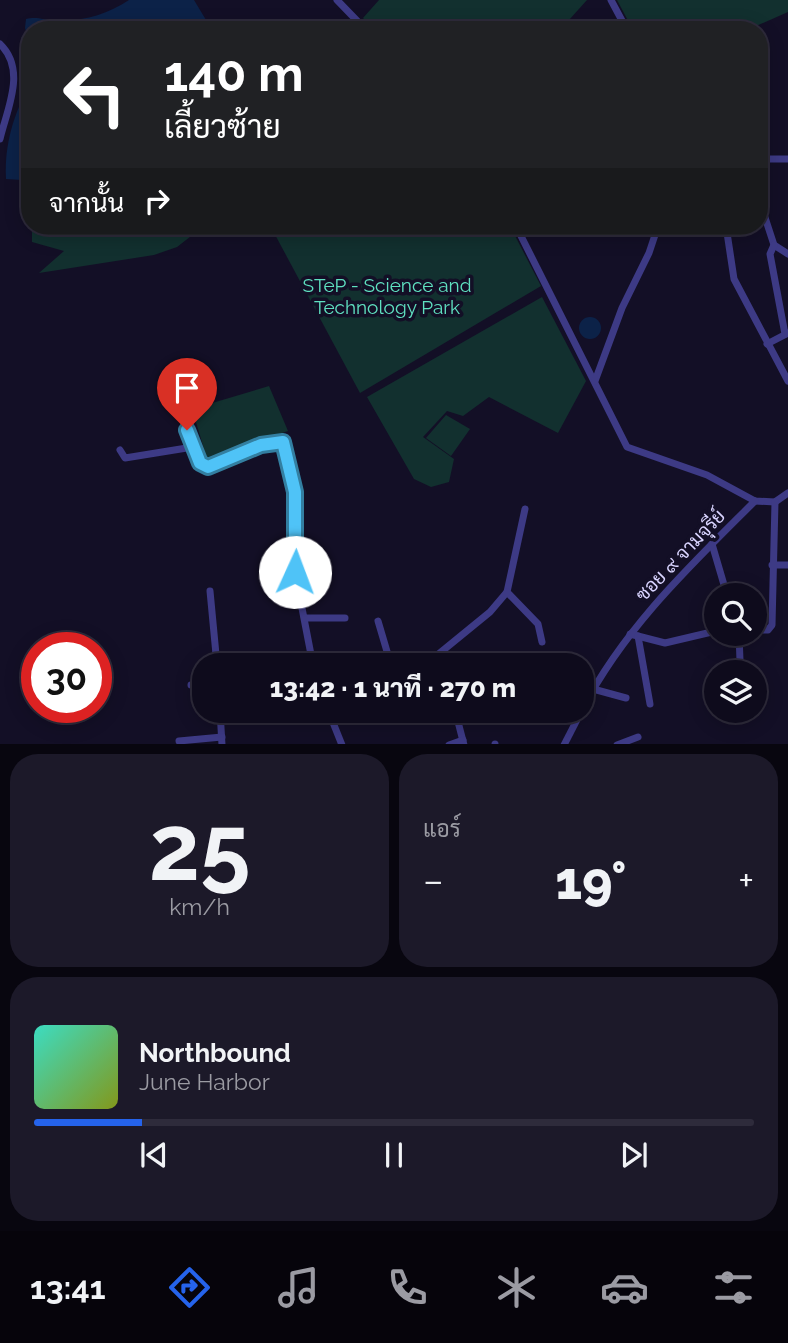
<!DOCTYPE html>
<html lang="th">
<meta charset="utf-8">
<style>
:root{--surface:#0e0b1c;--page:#1c1929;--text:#f1f3f6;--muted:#9b9ba3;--line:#2e2b3b;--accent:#2563eb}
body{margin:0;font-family:Raleway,Sarabun,sans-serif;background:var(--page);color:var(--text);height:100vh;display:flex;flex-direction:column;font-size:26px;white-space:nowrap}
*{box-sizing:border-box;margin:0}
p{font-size:23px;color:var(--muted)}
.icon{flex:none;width:38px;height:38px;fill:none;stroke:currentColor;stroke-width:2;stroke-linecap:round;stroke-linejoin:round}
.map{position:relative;height:744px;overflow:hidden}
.panel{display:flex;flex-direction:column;gap:10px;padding:10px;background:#08060f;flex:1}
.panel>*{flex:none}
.guide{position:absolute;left:21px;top:21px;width:747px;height:214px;border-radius:28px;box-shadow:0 4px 18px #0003,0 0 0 2px var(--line);background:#202124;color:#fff;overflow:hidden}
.controls{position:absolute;left:704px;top:583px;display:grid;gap:14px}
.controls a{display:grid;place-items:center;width:63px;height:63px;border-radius:50%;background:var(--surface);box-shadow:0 4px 18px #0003,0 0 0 2px var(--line);font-size:35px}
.speed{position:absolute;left:21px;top:632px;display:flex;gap:14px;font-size:35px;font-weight:700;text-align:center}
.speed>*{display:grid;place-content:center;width:91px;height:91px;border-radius:50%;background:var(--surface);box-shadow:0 4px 18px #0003,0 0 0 2px var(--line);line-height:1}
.speed .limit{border:10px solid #d22;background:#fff;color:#111}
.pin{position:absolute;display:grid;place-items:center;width:60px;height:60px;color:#fff;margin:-72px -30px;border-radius:50% 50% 50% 0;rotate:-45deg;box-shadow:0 0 7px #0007}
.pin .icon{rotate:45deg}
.me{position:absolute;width:77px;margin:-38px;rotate:2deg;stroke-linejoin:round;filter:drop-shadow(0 0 5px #0008)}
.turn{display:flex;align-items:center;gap:24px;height:147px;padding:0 28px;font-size:32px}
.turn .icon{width:91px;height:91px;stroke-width:2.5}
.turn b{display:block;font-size:49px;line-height:60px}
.then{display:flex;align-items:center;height:66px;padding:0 28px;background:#0003;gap:14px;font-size:26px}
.big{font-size:52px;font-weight:800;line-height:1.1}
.panel .tile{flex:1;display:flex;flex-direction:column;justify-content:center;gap:10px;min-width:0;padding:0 24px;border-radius:28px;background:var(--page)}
.panel .dial{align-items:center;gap:0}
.dial b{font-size:91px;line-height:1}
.song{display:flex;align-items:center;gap:21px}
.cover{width:84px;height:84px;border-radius:10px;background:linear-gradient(135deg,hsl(170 70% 55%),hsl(70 70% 35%))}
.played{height:7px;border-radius:4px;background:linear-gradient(90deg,var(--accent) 15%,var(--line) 15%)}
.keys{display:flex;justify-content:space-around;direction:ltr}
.heat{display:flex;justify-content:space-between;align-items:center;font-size:38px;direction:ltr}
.panel .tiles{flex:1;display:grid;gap:10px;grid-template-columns:1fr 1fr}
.tile:last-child{grid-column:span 2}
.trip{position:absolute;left:192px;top:653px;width:402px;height:70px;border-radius:28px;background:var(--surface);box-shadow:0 4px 18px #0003,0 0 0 2px var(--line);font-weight:800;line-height:70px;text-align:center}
.tabs{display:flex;height:112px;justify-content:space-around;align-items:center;background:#06040b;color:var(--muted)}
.tabs .icon{width:49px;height:49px}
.tabs .selected{color:var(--accent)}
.tabs b{font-size:32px;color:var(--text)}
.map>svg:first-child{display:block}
.green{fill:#12302f}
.water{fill:#0c2248}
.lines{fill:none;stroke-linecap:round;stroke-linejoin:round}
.street{stroke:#3d3a85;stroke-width:7}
.route-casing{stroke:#337fa1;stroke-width:18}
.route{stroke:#4fc3f7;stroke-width:12}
.labels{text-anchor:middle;stroke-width:7;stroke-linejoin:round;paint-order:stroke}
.park-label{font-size:19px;fill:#5fe0c0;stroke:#130f26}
.street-label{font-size:19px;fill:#d9d4ff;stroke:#130f26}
</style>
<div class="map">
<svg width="788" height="745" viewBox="0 0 788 745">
<rect width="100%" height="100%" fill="#130f26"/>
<g class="green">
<path d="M379,0H587L560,30H374L363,18Z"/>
<path d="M617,0H788V12L747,30H633Z"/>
<path d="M40,226H104L155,233L175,231L178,226H204L177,247L154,255L39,273L64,251L32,242V230Z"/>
<path d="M279,226H510L541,286L360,393L272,229Z"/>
<path d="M542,297L586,381L558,433L489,397L463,416L447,411L423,437L454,459L449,482L431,487L414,479L367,397Z"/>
<path d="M269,386L288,431L207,459L192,409Z"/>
<path d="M446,415L470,429L451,456L426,438Z"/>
</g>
<g class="water">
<path d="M129,0H194L206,20L226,26L227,30H30V44L25,28L26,19C37,16 43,20 54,20C82,22 106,15 129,0Z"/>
<path d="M30,83V175L22,180L6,179C4,144 14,114 30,83Z"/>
<circle cx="590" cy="328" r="11"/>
</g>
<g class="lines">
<g class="street">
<path d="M337,0L366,30"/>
<path d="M611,0L627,30"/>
<path d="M0,44C27,70 7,109 0,139"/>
<path d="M760,159H788"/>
<path d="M760,202L774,245L788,254"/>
<path d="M516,226L627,447L707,475L755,501L775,502L788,493"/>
<path d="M726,226L734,279L788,381"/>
<path d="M774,245L770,254L785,334"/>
<path d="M767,344L788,333"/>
<path d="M595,381L622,308L649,253L658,226"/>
<path d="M187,430L200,463L208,467L261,445L283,442L295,492V572L313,665"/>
<path d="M120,450L125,458L193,447"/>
<path d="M525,509L507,592L538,624L542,642"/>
<path d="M712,544L727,595"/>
<path d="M772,565H788"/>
<path d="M210,591L217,665"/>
<path d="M305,618H345"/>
<path d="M378,621L391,665"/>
<path d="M754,630H768L772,625L775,502"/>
<path d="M630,634L665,643L716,631"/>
<path d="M739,634L740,661"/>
<path d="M638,636L650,704"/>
<path d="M430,661L490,612L507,592"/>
<path d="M375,665L389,661"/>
<path d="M191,685L205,684"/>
<path d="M593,689L626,698"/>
<path d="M583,708C625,627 691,565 755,501"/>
<path d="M220,710L222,745"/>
<path d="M328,710L342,745"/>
<path d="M409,710L416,715L432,710"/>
<path d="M455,710L464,745"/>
<path d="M179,741L222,737"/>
<path d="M449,745L463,740"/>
<path d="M495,745V744"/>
<path d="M564,745L582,710"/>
<path d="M617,745L638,737"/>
</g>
</g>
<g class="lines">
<defs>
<path id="route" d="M187,430L200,463L208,467L261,445L283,442L295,492V572"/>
</defs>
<use href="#route" class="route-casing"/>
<use href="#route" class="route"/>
</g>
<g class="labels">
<g class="park-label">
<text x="387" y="292">STeP - Science and<tspan x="387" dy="22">Technology Park</tspan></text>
</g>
<g class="street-label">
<text transform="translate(680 555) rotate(-46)" y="7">ซอย ๙ จามจุรีย์</text>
</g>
</g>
</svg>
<div class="controls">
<a><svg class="icon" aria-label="search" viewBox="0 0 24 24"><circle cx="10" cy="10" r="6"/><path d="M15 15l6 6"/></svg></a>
<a><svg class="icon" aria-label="layers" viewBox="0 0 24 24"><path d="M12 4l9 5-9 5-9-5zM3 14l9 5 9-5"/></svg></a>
</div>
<div class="speed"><div class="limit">30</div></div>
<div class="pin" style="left:187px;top:430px;background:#d93025"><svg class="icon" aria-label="arrive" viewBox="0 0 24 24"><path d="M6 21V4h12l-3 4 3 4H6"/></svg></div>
<svg class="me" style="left:295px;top:572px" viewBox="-20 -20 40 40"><circle r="19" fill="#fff"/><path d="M0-13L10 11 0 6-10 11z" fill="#4fc3f7"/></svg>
<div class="trip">13:42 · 1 นาที · 270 m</div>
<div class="guide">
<div class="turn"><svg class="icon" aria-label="left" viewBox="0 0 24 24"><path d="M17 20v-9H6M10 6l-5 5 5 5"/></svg><div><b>140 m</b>เลี้ยวซ้าย</div></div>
<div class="then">จากนั้น<svg class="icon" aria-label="right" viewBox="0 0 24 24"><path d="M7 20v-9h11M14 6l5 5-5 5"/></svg></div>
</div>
</div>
<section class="panel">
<div class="tiles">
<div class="tile dial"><b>25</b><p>km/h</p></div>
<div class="tile"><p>แอร์</p>
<div class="heat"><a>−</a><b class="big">19°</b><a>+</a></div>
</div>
<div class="tile">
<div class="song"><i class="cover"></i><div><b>Northbound</b><p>June Harbor</p></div></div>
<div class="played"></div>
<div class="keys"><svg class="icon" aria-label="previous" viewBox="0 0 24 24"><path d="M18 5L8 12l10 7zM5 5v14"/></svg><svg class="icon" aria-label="pause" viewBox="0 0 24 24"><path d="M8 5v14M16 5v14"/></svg><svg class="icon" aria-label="next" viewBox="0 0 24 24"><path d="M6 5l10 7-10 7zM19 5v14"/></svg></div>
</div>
</div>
</section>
<nav class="tabs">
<b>13:41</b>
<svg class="icon selected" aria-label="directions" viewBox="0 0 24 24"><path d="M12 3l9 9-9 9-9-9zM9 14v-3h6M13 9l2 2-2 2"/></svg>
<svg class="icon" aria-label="music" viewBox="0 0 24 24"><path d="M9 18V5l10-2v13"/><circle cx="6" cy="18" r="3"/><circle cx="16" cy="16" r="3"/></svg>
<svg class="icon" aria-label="phone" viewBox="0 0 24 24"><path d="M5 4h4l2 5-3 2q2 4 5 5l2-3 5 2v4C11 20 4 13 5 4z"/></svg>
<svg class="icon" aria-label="climate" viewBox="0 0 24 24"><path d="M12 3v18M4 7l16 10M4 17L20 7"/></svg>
<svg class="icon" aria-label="car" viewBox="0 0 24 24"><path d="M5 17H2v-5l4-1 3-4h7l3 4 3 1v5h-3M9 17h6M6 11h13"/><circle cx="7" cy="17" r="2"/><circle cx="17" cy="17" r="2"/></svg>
<svg class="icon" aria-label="filters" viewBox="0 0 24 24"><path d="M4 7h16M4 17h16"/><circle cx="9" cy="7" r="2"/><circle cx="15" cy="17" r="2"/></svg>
</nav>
